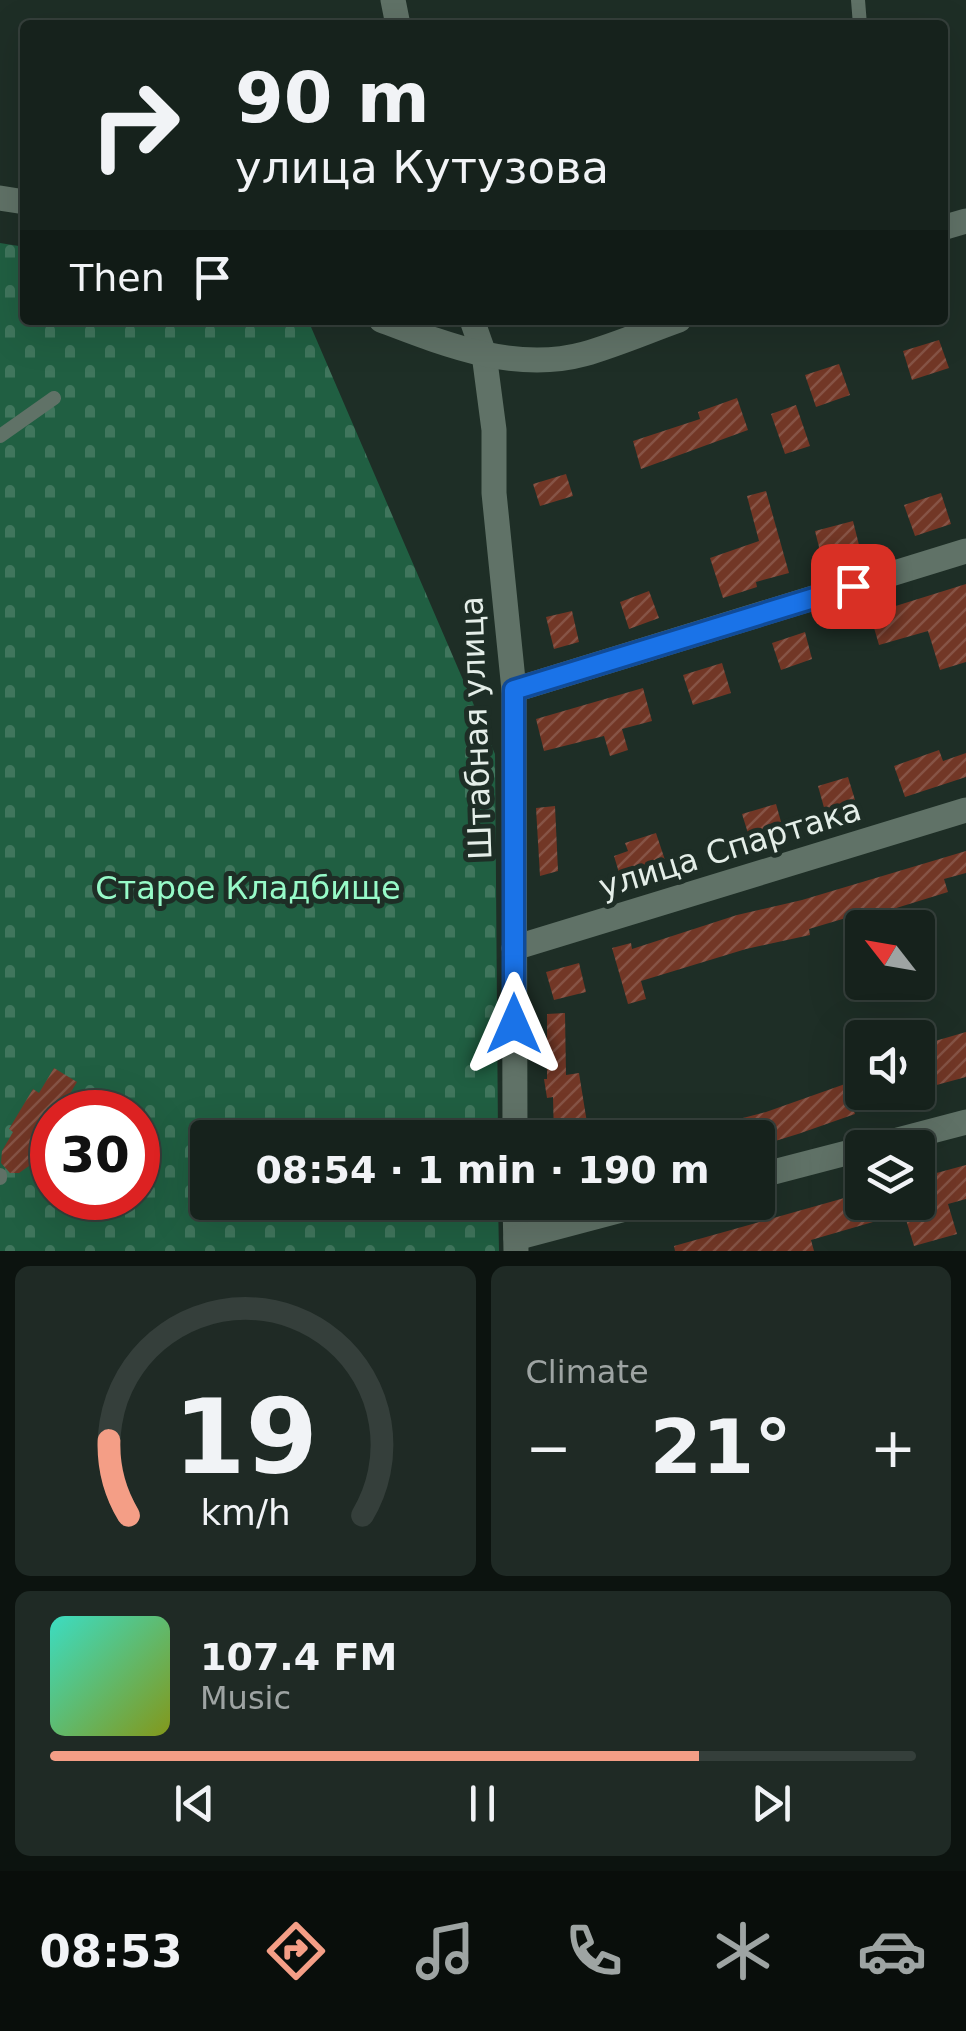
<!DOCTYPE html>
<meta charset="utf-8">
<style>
:root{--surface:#16221c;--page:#1f2a25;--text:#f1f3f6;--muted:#9ea4a3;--line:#353f3b;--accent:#f49e86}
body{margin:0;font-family:"DejaVu Sans",sans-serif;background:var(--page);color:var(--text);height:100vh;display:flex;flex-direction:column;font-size:38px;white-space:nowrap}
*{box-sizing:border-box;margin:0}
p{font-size:32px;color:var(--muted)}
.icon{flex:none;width:55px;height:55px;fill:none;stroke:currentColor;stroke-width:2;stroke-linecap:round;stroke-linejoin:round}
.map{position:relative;height:1251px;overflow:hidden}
.side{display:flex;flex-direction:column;gap:15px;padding:15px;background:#0c130f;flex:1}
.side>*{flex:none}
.hud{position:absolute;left:20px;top:20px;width:928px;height:305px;border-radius:10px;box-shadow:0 10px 40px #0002,0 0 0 2px var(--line);background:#16221c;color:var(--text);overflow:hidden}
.needle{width:65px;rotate:301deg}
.fabs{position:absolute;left:845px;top:910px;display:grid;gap:20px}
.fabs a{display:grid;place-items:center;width:90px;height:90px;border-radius:10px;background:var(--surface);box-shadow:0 10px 40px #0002,0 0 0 2px var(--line);font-size:50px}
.speed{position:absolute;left:30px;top:1090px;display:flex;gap:20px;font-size:50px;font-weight:700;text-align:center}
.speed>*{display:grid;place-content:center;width:130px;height:130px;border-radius:50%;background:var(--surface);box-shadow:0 10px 40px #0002,0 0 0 2px var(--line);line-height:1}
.speed .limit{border:15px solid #d22;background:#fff;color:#111}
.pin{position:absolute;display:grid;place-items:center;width:85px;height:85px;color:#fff;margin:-42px;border-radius:20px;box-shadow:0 5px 15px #0006}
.me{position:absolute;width:110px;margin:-55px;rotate:0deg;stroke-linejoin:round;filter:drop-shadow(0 0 8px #0008)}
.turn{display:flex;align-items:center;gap:35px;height:210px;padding:0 50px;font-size:45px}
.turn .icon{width:130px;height:130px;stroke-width:2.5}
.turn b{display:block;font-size:70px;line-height:85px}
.then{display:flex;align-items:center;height:95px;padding:0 50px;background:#0003;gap:20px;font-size:38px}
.big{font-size:75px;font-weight:800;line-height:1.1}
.side .card{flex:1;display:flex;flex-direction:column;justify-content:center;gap:15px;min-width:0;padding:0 35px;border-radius:15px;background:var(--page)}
.side .dial{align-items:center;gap:0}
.dial svg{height:260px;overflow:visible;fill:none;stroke:var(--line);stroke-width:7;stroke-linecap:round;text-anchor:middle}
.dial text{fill:var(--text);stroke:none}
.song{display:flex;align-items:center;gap:30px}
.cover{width:120px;height:120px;border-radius:15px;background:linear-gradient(135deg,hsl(170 70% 55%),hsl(70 70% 35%))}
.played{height:10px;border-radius:5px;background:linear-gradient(90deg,var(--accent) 75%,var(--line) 75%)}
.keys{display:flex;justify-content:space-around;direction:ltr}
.heat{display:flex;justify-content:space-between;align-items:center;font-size:55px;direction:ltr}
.side .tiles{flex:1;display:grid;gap:15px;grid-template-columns:1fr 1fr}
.card:last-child{grid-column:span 2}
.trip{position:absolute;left:190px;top:1120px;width:585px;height:100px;border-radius:10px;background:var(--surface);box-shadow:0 10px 40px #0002,0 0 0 2px var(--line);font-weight:800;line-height:100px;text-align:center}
.dock{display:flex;height:160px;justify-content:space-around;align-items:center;background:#090e0b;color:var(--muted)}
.dock .icon{width:70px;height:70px}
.dock .current{color:var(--accent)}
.dock b{font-size:45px;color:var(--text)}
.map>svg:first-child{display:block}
.cemetery{fill:url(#cemetery-stones);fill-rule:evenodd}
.building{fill:url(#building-hatch)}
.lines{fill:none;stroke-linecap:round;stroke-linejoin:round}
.service{stroke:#607267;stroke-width:14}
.minor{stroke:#607267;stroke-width:25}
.tertiary{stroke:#607267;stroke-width:25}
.route-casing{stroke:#114b97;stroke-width:25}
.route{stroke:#1a73e8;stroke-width:18}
.labels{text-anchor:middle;stroke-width:10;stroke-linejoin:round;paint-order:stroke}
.street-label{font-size:32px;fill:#e4eee8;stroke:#1e2e26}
.park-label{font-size:32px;fill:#97fac8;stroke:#1e2e26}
</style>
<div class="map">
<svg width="966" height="1251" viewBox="0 0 966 1251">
<defs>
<pattern id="cemetery-stones" width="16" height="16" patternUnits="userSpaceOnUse" patternTransform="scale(2.5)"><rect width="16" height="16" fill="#205f42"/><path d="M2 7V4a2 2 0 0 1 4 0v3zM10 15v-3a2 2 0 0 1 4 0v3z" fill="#40765d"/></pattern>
<pattern id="building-hatch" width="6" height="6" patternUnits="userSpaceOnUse" patternTransform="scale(2.5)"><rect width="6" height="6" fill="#723726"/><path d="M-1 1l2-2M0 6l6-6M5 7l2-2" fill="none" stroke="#865446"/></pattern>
</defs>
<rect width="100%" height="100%" fill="#1e2e26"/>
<path class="cemetery" d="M0,243L25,247V320H308L495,754L498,1137L208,1138V1202L498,1203L499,1251H0ZM52,1112H138V1198H52Z"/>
<g class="building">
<path d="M939,340L949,368L912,380L903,351Z"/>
<path d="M839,364L850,395L816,407L805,375Z"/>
<path d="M737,398L748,430L641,469L633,441L700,419L698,412Z"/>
<path d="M796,405L810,446L785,454L771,414Z"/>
<path d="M566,474L573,496L540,506L533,484Z"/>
<path d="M766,491L789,573L756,582L757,587L723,598L710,558L759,541L747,496Z"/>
<path d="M941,493L951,524L915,536L904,505Z"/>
<path d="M853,521L861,553L823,563L815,531Z"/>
<path d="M966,584V662L940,670L928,631L879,645L870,614Z"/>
<path d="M649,591L659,618L629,629L620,602Z"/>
<path d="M572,611L579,642L554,649L546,617Z"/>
<path d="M805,632L812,659L781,670L772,643Z"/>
<path d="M722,663L731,693L693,705L683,675Z"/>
<path d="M643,688L652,721L622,729L628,750L610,756L604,736L544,751L536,719Z"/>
<path d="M939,750L943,761L966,753V777L905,797L894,766Z"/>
<path d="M848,777L859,813L828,822L818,786Z"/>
<path d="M776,804L785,836L752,846L742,814Z"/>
<path d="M555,806L558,871L540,876L536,808Z"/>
<path d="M656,833L668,869L637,879L635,872L620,876L614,856L628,851L625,843Z"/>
<path d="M966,851V873L944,879L948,892L877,914L876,909L809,929L810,935L746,949L641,981L646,999L628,1004L612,948L631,943L632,949L737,915L802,900Z"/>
<path d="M579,963L586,992L554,1000L546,972Z"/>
<path d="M565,1013L566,1075L579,1073L588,1129L573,1131V1138H554L553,1097L547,1098L544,1079H547V1014Z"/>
<path d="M966,1032V1077L918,1090V1046Z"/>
<path d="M54,1068L77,1082L59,1112H52V1138L44,1153L39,1150L29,1166L19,1173H10L1,1163L2,1151L13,1132L9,1129L33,1089L39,1093Z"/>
<path d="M845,1084L855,1114L798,1134L762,1145L760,1138H694L693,1131L766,1112Z"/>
<path d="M966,1165V1199L948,1204L957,1234L914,1246L904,1213L811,1240L814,1251H675L674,1246L862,1193V1202H918V1178Z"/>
</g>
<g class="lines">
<g class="service">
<path d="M858,0L860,25"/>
<path d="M0,436L54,398"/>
<path d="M0,1175V1178"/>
</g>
<g class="minor">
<path d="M393,0L398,25"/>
<path d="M472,320L484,354L494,430V493L514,690L515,1138"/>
<path d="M514,690L966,551"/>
<path d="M514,948L966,810"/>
<path d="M867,1148L966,1122"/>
<path d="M758,1176L862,1149"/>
<path d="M515,1202L516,1251"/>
<path d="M516,1238L652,1202"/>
</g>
<g class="tertiary">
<path d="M0,198L25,202"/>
<path d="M942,228L966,221"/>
<path d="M381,320C444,344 515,373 584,354C616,345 648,331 679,320"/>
</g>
</g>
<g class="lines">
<defs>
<path id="route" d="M514,1024V690L853,586"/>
</defs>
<use href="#route" class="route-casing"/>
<use href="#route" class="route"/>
</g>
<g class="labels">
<g class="street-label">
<text transform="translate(476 728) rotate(-92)" y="11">Штабная улица</text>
<text transform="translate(730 848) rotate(-17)" y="11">улица Спартака</text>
</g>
<g class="park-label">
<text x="248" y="899">Старое Кладбище</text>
</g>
</g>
</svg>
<div class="fabs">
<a><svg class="needle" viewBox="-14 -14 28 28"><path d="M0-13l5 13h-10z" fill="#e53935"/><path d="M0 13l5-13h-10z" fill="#9ea4a3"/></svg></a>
<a><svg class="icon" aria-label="sound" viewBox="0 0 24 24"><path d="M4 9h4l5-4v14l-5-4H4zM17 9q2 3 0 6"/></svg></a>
<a><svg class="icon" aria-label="layers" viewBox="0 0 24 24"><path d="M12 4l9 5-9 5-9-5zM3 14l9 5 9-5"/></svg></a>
</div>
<div class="speed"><div class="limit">30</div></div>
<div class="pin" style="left:853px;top:586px;background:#d93025"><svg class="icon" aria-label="arrive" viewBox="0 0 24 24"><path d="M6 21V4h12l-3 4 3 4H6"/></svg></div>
<svg class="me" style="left:514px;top:1024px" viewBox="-20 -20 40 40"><path d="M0-17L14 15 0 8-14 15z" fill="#1a73e8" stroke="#fff" stroke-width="4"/></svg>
<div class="trip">08:54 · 1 min · 190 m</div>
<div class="hud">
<div class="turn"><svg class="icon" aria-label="right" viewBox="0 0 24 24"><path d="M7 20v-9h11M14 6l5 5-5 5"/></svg><div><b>90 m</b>улица Кутузова</div></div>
<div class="then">Then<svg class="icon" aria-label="arrive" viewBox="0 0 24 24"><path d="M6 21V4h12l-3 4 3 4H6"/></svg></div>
</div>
</div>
<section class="side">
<div class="tiles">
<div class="card dial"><svg viewBox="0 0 100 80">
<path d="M14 69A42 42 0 1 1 86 69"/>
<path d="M14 69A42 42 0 0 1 8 46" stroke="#f49e86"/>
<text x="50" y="56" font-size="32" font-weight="700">19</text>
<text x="50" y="72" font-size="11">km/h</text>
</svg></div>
<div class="card"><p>Climate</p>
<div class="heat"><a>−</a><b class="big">21°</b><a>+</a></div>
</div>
<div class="card">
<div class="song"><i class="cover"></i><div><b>107.4 FM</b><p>Music</p></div></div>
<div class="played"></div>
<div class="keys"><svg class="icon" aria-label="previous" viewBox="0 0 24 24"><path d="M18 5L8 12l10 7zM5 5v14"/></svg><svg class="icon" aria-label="pause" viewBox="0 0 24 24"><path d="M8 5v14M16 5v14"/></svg><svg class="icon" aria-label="next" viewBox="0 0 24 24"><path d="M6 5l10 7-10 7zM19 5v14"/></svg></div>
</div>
</div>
</section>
<nav class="dock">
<b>08:53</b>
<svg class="icon current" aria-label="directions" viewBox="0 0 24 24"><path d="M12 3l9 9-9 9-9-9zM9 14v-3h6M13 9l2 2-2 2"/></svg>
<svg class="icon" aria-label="music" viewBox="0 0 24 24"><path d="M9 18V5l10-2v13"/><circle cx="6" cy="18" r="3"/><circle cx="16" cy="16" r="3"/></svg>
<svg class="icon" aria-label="phone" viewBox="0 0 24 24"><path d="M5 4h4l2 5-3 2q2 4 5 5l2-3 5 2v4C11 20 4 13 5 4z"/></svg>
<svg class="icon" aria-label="climate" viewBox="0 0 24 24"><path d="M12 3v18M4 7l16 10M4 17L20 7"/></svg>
<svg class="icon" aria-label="car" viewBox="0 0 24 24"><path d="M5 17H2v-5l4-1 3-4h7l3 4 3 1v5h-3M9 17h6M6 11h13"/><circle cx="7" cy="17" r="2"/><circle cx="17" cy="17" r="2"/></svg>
</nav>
